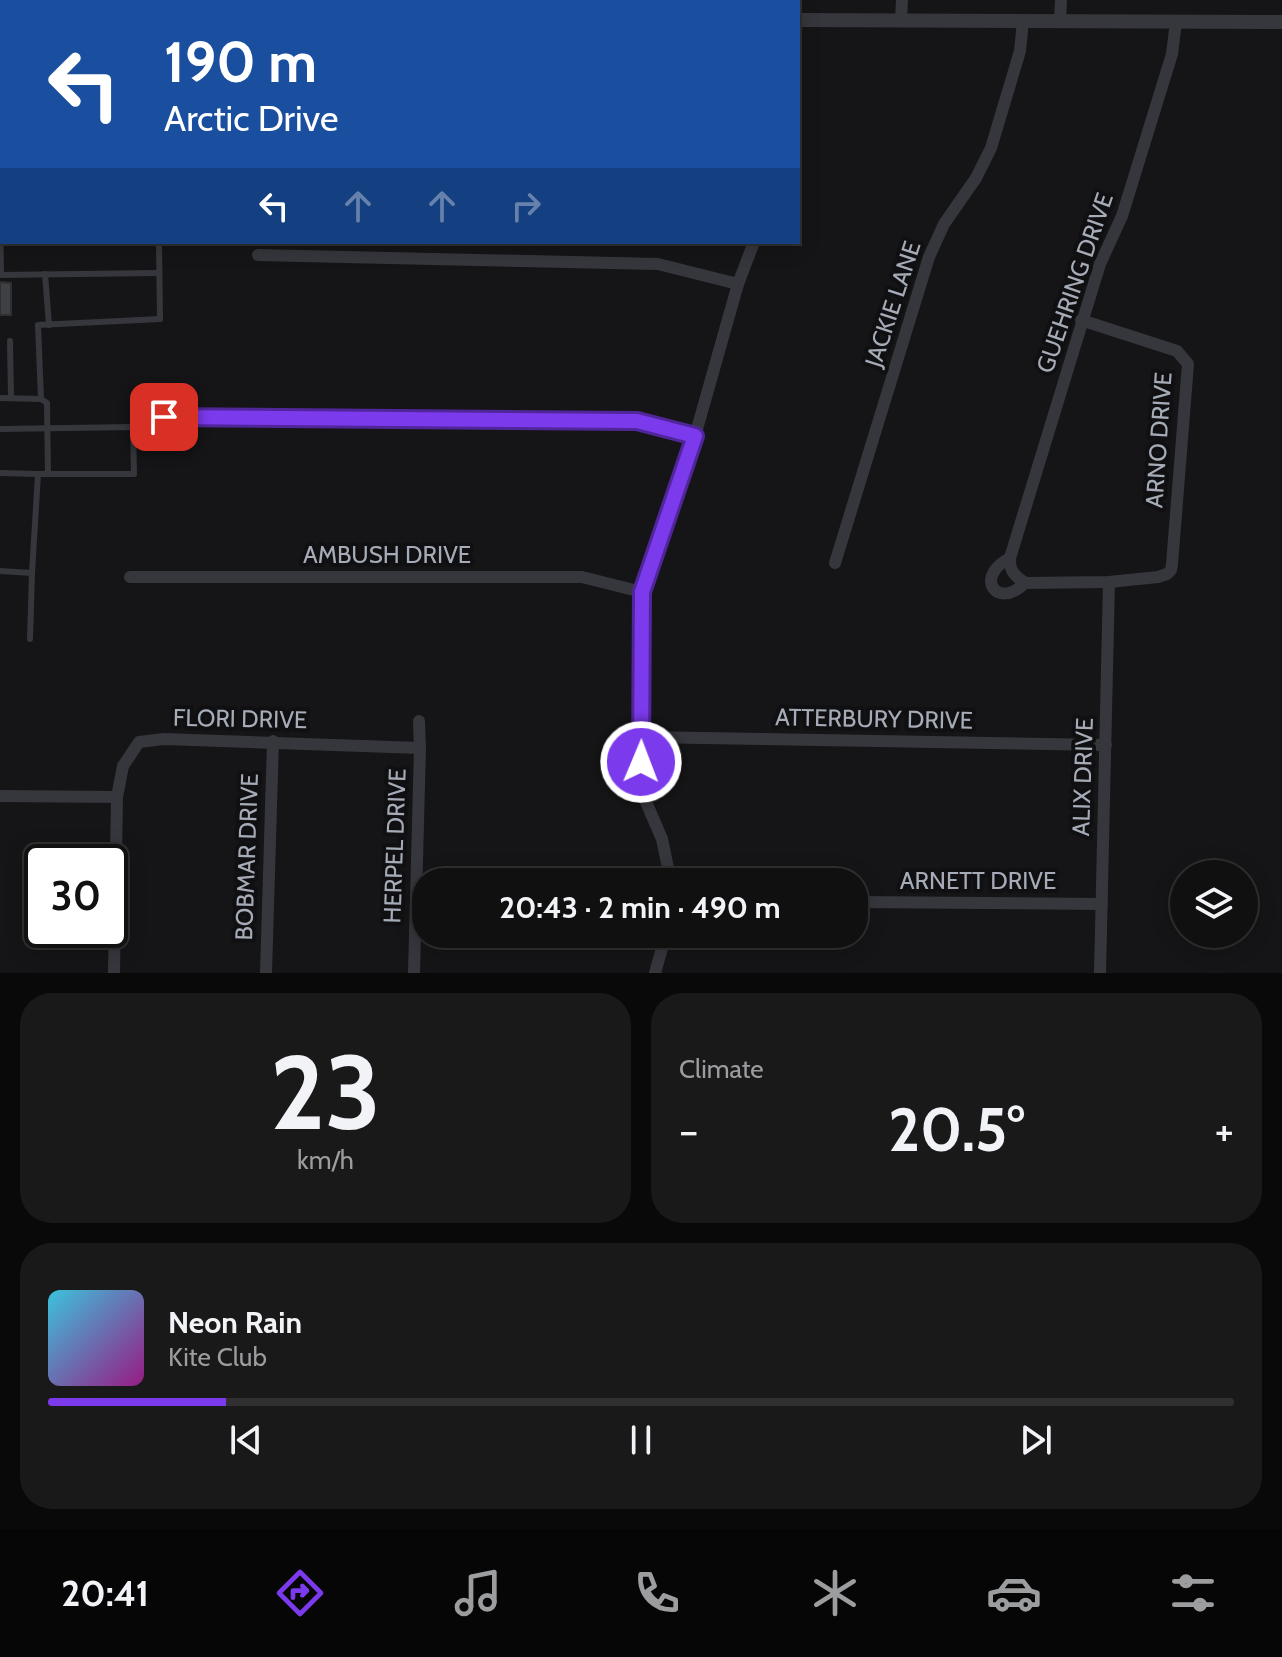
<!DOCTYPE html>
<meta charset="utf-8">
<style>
:root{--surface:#101011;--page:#19191a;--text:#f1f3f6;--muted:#9c9d9f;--line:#303031;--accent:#7c3aed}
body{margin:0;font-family:Cabin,sans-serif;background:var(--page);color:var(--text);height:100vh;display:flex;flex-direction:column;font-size:30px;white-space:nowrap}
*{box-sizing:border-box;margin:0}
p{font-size:26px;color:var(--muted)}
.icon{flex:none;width:44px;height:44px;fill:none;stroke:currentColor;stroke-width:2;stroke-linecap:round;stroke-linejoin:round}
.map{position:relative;height:973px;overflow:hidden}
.side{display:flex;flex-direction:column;gap:20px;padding:20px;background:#090909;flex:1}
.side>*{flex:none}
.top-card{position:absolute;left:0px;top:0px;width:800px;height:244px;box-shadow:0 4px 20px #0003,0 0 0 2px var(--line);background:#1a4fa0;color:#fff;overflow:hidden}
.fabs{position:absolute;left:1170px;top:860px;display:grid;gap:16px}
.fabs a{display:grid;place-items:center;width:88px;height:88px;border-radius:50%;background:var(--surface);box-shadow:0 4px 20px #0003,0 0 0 2px var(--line);font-size:40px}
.speed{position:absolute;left:24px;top:844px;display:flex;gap:16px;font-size:40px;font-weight:700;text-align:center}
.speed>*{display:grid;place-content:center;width:104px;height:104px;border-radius:50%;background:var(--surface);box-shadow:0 4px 20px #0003,0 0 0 2px var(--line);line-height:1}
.speed .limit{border:4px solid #111;border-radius:12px;background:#fff;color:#111}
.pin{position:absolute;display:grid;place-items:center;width:68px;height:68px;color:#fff;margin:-34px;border-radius:16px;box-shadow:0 4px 12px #0006}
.me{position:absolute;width:88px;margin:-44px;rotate:1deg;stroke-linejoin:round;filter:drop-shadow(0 0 6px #0008)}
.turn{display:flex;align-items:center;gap:28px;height:168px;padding:0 32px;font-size:36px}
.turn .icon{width:104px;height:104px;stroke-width:2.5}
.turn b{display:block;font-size:56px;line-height:68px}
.lanes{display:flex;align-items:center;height:76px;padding:0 32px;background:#0003;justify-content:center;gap:40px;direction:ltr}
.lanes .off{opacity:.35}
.big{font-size:60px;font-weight:700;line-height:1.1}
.side .widget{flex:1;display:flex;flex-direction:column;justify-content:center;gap:12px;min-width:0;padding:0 28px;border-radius:32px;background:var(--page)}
.side .dial{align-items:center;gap:0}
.dial b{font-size:104px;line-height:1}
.song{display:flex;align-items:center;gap:24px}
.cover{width:96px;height:96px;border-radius:12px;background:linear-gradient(135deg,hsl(190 70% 55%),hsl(310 70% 35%))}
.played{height:8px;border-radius:4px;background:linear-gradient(90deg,var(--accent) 15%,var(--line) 15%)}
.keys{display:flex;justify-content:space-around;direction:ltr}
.heat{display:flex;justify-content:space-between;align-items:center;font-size:44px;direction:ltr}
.side .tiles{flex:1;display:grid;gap:20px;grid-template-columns:1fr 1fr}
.widget:last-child{grid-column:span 2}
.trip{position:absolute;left:412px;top:868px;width:456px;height:80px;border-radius:32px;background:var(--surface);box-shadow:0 4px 20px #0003,0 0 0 2px var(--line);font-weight:700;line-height:80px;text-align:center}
.tabs{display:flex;height:128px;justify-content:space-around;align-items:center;background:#060607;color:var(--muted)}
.tabs .icon{width:56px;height:56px}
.tabs .current{color:var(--accent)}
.tabs b{font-size:36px;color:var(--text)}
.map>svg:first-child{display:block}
.building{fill:#3f4044;stroke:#2f2f33;stroke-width:2}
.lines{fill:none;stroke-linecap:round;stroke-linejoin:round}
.service{stroke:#36373c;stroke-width:6}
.minor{stroke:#36373c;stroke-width:12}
.tertiary{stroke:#36373c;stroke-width:14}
.route-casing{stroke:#51269a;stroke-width:20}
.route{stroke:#7c3aed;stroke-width:14}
.labels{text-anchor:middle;stroke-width:8;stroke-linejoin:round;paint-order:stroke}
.street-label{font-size:24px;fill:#a6acb7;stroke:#101012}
</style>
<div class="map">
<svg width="1282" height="973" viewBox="0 0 1282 973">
<rect width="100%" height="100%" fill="#151517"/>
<path class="building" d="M0,282L11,283V315H0Z"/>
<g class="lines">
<g class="service">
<path d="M250,0V2"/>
<path d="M278,2V0"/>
<path d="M375,2V0"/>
<path d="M0,56L2,57"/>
<path d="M0,110H2"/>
<path d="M0,194H2"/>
<path d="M0,211L1,275"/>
<path d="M45,274L49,325"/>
<path d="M0,275L159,273"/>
<path d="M10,341L11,398"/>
<path d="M0,398L41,399"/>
<path d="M0,429L133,427L134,474H38"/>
<path d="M0,473L38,474L32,573L30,639"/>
<path d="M48,474L47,403L41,399L38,325L160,319L159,242"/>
<path d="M0,571L32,573"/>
</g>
<g class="minor">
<path d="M576,2V0"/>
<path d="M724,2V0"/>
<path d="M901,21L902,0"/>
<path d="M1060,22L1061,0"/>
<path d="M258,255L658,264L738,284"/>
<path d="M1081,320L1177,351L1188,364L1172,564L1171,570L1167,574L1158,577L1109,582L1025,583C1015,576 1009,571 1010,558L1100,264L1122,216L1172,54L1176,22"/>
<path d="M164,417L637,421L695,436"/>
<path d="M1010,558C977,575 993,602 1014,591C1016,591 1024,584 1025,583"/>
<path d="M835,563L929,257L944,224L976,178L991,148L1020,51L1023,21"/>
<path d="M130,577H582L642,592"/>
<path d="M642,737L1106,745"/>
<path d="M0,796L117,797L123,766L139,742L164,739L420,748"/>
<path d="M671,882L662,839L640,788L642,592L695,436L738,284L754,242"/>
<path d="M854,902L1102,904"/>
<path d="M114,973L117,797"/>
<path d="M266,973L273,741"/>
<path d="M414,973L420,748L419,721"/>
<path d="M655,973L666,934"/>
<path d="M1100,973L1109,582"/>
</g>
<g class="tertiary">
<path d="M0,16H2"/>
<path d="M798,20L1282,22"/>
</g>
</g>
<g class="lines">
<defs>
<path id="route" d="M164,417L637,421L695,436L642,592L641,762"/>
</defs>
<use href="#route" class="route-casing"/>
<use href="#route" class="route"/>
</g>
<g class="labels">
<g class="street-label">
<text transform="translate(1075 283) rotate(-71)" y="8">GUEHRING DRIVE</text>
<text transform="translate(893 304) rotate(-72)" y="8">JACKIE LANE</text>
<text transform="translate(1159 440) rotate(-86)" y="8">ARNO DRIVE</text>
<text x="387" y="563">AMBUSH DRIVE</text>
<text transform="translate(240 719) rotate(1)" y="8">FLORI DRIVE</text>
<text transform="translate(874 719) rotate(1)" y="8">ATTERBURY DRIVE</text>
<text transform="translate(1083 777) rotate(-88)" y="8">ALIX DRIVE</text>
<text transform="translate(395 846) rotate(-88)" y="8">HERPEL DRIVE</text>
<text transform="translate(247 857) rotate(-88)" y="8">BOBMAR DRIVE</text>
<text x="978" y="889">ARNETT DRIVE</text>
</g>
</g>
</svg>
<div class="fabs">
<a><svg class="icon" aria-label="layers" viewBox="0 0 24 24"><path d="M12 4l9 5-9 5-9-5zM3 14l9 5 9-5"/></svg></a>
</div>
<div class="speed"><div class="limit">30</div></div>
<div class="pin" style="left:164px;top:417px;background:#d93025"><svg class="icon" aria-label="arrive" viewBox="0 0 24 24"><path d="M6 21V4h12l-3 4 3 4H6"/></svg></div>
<svg class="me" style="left:641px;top:762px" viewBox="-20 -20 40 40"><circle r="17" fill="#7c3aed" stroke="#fff" stroke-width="3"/><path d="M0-11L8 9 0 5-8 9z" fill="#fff"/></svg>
<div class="trip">20:43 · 2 min · 490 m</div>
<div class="top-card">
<div class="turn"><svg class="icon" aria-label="left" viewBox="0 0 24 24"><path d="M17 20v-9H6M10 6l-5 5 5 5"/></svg><div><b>190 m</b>Arctic Drive</div></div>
<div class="lanes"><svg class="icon" aria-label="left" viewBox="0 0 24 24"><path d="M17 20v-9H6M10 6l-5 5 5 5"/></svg><svg class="icon off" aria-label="ahead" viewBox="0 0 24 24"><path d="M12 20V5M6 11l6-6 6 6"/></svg><svg class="icon off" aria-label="ahead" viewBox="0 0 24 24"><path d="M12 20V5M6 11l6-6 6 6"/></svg><svg class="icon off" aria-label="right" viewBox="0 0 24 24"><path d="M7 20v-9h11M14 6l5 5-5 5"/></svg></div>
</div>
</div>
<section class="side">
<div class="tiles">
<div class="widget dial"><b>23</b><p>km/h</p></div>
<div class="widget"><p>Climate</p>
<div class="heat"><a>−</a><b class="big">20.5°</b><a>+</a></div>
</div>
<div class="widget">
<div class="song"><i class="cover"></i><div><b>Neon Rain</b><p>Kite Club</p></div></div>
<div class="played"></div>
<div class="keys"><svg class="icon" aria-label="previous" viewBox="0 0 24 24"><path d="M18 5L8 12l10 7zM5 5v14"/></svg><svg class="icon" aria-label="pause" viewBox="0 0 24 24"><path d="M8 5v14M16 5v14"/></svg><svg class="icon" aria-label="next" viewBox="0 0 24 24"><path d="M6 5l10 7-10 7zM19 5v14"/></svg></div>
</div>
</div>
</section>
<nav class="tabs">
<b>20:41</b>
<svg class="icon current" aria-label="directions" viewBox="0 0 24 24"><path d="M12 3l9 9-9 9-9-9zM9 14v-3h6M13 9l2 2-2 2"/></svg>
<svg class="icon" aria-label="music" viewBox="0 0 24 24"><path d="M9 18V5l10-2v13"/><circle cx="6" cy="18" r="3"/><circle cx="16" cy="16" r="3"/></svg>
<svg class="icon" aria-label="phone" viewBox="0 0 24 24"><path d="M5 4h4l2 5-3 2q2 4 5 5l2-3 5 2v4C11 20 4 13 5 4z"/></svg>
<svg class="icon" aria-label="climate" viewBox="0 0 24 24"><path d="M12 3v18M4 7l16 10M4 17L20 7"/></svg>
<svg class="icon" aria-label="car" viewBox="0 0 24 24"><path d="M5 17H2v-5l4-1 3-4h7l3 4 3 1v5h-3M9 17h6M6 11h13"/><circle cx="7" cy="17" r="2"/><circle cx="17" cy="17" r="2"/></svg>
<svg class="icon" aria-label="filters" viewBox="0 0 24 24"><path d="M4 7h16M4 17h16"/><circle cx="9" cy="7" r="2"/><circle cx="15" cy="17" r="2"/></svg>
</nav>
